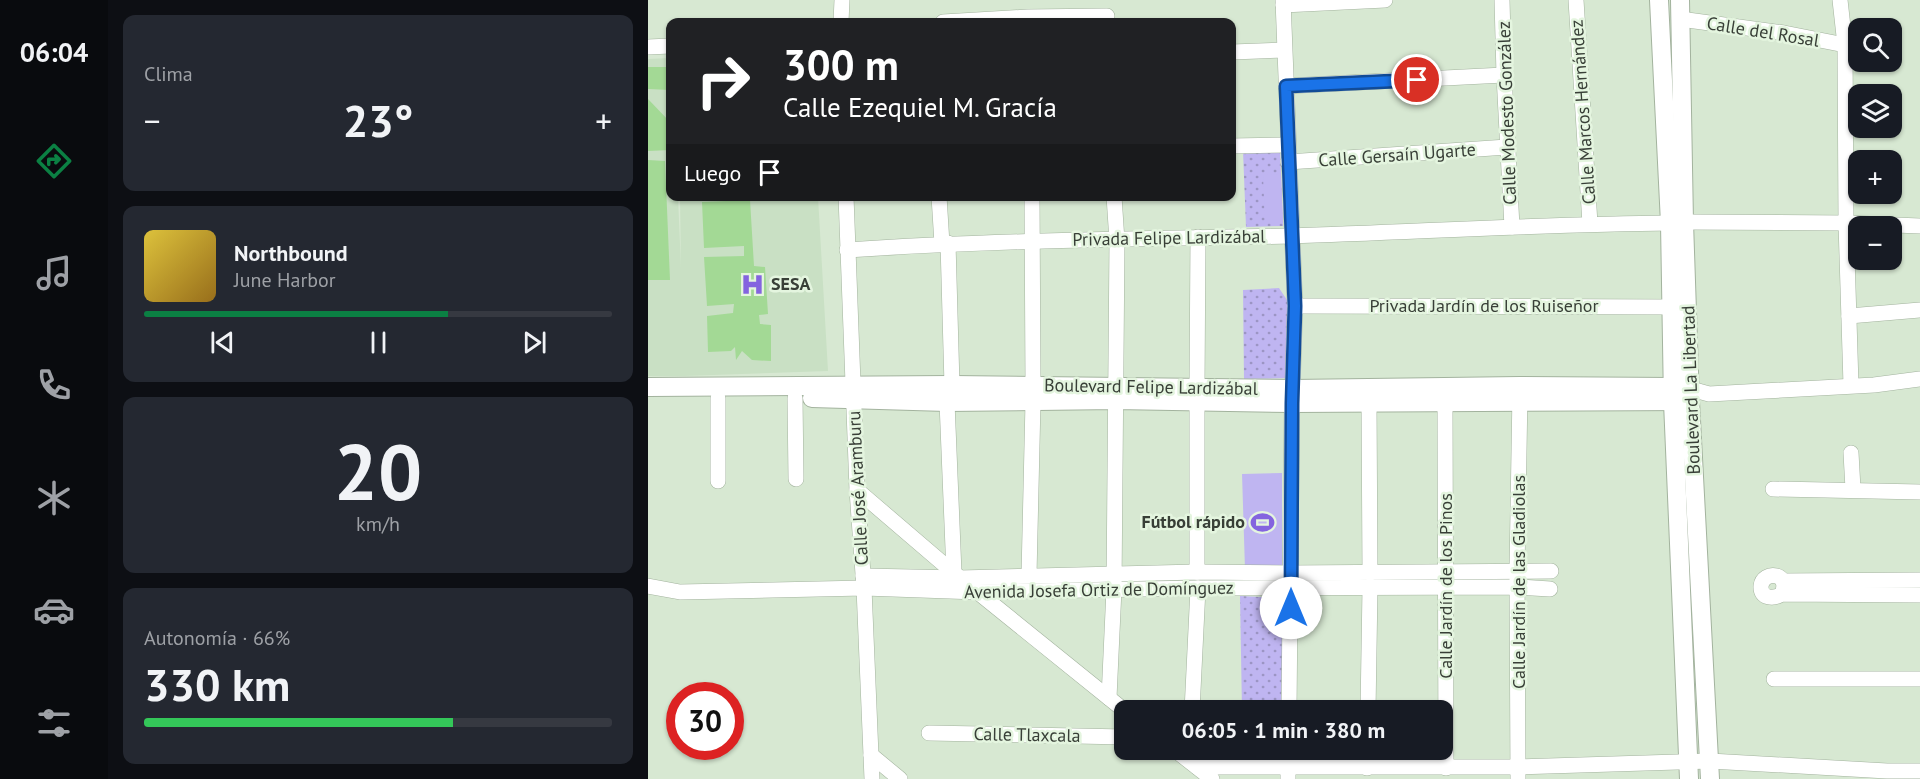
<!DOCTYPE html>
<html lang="es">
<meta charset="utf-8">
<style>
:root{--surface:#171b24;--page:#242831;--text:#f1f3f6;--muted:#9ea1a6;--line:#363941;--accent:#0b8043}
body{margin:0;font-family:"PT Sans",sans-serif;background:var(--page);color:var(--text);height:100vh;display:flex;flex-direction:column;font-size:22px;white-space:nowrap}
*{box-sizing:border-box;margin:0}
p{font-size:20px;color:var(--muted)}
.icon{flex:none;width:33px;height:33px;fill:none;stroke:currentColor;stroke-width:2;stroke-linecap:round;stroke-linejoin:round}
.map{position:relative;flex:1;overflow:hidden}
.panel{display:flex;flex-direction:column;gap:15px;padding:15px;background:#0d0f14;width:540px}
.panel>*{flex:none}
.top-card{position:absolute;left:18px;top:18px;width:570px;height:183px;border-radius:12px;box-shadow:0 2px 4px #0004;background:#202124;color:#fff;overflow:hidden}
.fabs{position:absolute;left:1200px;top:18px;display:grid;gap:12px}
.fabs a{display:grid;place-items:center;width:54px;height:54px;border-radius:12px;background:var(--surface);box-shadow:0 2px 4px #0004;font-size:30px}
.speed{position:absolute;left:18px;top:682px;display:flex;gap:12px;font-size:30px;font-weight:700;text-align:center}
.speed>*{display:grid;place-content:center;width:78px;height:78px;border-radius:50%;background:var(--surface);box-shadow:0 2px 4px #0004;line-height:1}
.speed .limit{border:9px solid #d22;background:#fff;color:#111}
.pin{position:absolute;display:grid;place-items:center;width:51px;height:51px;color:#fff;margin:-26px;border:3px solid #fff;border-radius:50%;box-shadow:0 2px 6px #0007}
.me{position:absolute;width:66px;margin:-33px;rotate:0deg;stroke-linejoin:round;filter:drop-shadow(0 0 4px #0008)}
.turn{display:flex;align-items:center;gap:21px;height:126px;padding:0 18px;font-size:27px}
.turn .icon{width:78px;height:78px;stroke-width:2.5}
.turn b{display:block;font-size:42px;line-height:51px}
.then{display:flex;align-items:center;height:57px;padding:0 18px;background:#0003;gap:12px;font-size:22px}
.big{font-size:45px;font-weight:600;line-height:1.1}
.panel .card{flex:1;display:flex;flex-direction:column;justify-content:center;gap:9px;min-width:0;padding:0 21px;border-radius:12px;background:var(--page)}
.panel .dial{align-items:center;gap:0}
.dial b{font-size:78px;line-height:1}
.song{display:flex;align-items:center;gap:18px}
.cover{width:72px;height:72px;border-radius:9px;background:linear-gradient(135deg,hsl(50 70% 55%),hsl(40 70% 35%))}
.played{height:6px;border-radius:3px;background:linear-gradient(90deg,var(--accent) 65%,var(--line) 65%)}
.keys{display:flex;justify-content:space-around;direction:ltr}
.heat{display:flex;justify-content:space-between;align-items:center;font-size:33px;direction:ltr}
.charge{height:9px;border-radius:4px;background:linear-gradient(90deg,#34c759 66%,var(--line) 0)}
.trip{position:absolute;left:466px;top:700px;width:339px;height:60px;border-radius:12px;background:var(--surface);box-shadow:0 2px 4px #0004;font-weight:600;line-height:60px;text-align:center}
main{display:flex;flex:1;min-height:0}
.menu{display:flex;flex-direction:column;width:108px;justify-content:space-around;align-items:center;background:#090b0e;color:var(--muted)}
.menu .icon{width:42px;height:42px}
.menu .selected{color:var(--accent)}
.menu b{font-size:27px;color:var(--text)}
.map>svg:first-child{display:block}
.built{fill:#c9e0c4}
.grass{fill:url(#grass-dots)}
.pitch{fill:#bfb5f1}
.building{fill:#a3d995}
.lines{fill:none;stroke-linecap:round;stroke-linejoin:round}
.minor-casing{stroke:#a3b39e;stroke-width:16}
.major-casing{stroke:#a3b39e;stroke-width:20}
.minor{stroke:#fff;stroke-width:15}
.major{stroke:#fff;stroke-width:18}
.route-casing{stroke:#114b97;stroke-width:15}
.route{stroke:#1a73e8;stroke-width:10}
.labels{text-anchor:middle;stroke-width:5;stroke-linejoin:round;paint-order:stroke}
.street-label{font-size:18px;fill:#383f37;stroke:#e4f5df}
.poi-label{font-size:18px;font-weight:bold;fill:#383f37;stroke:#e4f5df;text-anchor:start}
</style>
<main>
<nav class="menu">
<b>06:04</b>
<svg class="icon selected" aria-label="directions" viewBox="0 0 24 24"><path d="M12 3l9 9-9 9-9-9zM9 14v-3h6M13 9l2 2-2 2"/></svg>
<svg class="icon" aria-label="music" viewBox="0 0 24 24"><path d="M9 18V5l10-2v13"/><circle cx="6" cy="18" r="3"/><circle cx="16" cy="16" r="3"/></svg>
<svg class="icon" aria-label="phone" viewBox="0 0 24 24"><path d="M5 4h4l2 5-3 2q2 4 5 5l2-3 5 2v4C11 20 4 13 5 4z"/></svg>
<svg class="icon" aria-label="climate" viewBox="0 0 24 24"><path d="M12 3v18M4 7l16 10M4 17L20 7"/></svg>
<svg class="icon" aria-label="car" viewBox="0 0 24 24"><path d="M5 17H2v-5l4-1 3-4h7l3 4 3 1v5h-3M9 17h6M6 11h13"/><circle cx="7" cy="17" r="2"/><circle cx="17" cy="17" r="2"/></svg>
<svg class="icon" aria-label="filters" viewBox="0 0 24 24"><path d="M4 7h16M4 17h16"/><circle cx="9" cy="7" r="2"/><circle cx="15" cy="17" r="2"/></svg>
</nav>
<section class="panel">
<div class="card"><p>Clima</p>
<div class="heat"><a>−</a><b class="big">23°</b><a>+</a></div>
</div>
<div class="card">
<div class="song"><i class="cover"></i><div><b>Northbound</b><p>June Harbor</p></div></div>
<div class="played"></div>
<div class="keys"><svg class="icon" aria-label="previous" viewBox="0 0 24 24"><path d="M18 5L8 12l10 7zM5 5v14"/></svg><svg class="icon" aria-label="pause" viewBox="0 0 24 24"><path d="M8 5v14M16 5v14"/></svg><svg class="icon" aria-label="next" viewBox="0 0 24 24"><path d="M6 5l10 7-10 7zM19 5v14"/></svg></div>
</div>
<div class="card dial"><b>20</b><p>km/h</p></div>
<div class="card"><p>Autonomía · 66%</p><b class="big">330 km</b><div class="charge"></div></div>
</section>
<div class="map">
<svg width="1272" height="779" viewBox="0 0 1272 779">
<defs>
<pattern id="grass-dots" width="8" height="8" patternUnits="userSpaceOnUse" patternTransform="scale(1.5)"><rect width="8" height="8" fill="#bfb5f1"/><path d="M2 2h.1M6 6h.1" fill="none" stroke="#9c95c4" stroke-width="1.8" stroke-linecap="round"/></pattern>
</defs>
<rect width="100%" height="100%" fill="#d7e8d2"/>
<path class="built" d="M22,58V196L30,197L33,267L32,197H170L180,371L36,376H0V59Z"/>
<g class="grass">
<path d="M632,149L635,226L598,227L595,151Z"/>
<path d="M631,288L639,300L641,378L596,379L595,290Z"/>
<path d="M592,596L637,598V711H594Z"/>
</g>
<g class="pitch">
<path d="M633,174L635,223H617L615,175Z"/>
<path d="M634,473V570L597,569L594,474Z"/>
</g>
<g class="building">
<path d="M0,67H22V90L0,89Z"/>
<path d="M0,99L22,122V150L0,151Z"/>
<path d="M0,160L17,161L22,280H0Z"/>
<path d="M102,200L106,266L117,267L120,314L111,315L112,324L123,325V361L104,360L94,351L88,360L87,347L83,351L60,352L59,316L85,313L86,304L59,306L56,257L96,256V246L56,248L54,202Z"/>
</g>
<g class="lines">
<defs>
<g id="minor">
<path d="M635,0L647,306L644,403L641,711"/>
<path d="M854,0L856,75L864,227"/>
<path d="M928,0L942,224"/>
<path d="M1192,0L1197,45L1198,223L1203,385"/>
<path d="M635,5L737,0"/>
<path d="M1032,19L1136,33L1197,45"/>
<path d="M193,22L194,0"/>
<path d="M295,22L380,17L459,16"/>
<path d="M0,47L22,46"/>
<path d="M584,52L636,50"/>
<path d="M638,86L856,75"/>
<path d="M584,146L639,145"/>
<path d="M640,162L859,147"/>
<path d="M198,196L209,490L216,588L224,779"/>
<path d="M291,196L294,244"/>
<path d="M384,196L385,385"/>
<path d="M1036,222L1198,223L1272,226"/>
<path d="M300,243L304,385"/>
<path d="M199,250C347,240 495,239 642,236C769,232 895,224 1022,223"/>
<path d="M647,306L1025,307"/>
<path d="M1201,316L1272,310"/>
<path d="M549,387L550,237"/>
<path d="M1043,389L1061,394L1226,385L1272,379"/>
<path d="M70,398V481"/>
<path d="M147,398L148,479"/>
<path d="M549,401V572"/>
<path d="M299,402L306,573"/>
<path d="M721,402L722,573"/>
<path d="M797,403L798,768"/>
<path d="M1203,453L1205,489"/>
<path d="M1125,489L1272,492"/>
<path d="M209,490L306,573L477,711"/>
<path d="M381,575L385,402"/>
<path d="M215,576L312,578L549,572L643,573L903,571"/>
<path d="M1135,581L1272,580"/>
<path d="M0,586L32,592L216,588L330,592L550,588L870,587L902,589"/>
<path d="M1134,594C1143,572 1115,570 1113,586C1112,599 1126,599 1134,594L1272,595"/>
<path d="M1126,679H1272"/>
<path d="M461,698L466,589L469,241L466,196"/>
<path d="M544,711L550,588"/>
<path d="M720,711L722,588"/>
<path d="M281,733L477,737"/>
<path d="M527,750L564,779"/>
<path d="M223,755L252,779"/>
<path d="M549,767H870L1062,761L1239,771H1272"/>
<path d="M719,768V750"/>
<path d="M640,779V750"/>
<path d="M870,779L869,571L872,392"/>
</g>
<g id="major">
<path d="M1011,0L1022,223L1025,402L1041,779"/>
<path d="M1032,0L1036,222L1042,401L1062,779"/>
<path d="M0,387L304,385L645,389L872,386L1024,387L1043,389"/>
<path d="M164,398L299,402L468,400L644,403L1042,401"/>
</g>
</defs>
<use href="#minor" class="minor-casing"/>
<use href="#major" class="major-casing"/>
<use href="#minor" class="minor"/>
<use href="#major" class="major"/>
</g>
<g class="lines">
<defs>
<path id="route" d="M643,608L644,403L647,306L638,86L769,80"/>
</defs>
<use href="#route" class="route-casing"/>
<use href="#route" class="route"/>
</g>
<defs>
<symbol id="hospital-bare" viewBox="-9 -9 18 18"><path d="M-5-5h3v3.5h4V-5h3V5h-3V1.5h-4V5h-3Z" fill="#8464df" stroke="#e4f5df" stroke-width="2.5" paint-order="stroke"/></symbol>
<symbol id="stadium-bare" viewBox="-9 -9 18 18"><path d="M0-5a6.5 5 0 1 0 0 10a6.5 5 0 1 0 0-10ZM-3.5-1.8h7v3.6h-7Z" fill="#8464df" stroke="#e4f5df" stroke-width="2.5" paint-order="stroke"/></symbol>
</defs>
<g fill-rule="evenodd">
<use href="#hospital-bare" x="88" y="268" width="33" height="33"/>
<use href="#stadium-bare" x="598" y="506" width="33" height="33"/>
</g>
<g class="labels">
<g class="street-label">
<text transform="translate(1115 32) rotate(9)" y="6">Calle del Rosal</text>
<text transform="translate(935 112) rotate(-94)" y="6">Calle Marcos Hernández</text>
<text transform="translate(859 113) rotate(-92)" y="6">Calle Modesto González</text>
<text transform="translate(749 155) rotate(-4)" y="6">Calle Gersaín Ugarte</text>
<text transform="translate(521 238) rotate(-1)" y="6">Privada Felipe Lardizábal</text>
<text x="836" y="312">Privada Jardín de los Ruiseñor</text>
<text transform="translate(503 387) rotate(1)" y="6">Boulevard Felipe Lardizábal</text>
<text transform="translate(1043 390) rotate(-92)" y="6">Boulevard La Libertad</text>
<text transform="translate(210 488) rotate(-93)" y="6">Calle José Aramburu</text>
<text transform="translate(871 582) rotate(-90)" y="6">Calle Jardín de las Gladiolas</text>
<text transform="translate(798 586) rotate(-90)" y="6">Calle Jardín de los Pinos</text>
<text transform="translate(451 590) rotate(-1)" y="6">Avenida Josefa Ortiz de Domínguez</text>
<text transform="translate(379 735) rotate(1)" y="6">Calle Tlaxcala</text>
</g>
<g class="poi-label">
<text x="123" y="290">SESA</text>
<text x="597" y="528" text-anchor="end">Fútbol rápido</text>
</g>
</g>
</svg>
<div class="fabs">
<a><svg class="icon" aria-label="search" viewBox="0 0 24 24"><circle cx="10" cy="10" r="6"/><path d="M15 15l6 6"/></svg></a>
<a><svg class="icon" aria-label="layers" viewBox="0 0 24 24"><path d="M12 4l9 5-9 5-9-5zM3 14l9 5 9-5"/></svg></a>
<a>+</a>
<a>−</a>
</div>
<div class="speed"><div class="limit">30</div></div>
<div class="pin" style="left:769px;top:80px;background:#d93025"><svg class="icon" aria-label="arrive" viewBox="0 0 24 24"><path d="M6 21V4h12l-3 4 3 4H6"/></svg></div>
<svg class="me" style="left:643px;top:608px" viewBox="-20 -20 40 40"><circle r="19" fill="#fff"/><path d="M0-13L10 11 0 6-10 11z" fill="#1a73e8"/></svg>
<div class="trip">06:05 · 1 min · 380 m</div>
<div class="top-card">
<div class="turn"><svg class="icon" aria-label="right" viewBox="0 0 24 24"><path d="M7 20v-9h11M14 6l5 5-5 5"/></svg><div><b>300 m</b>Calle Ezequiel M. Gracía</div></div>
<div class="then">Luego<svg class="icon" aria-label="arrive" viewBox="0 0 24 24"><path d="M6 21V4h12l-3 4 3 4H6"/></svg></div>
</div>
</div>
</main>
